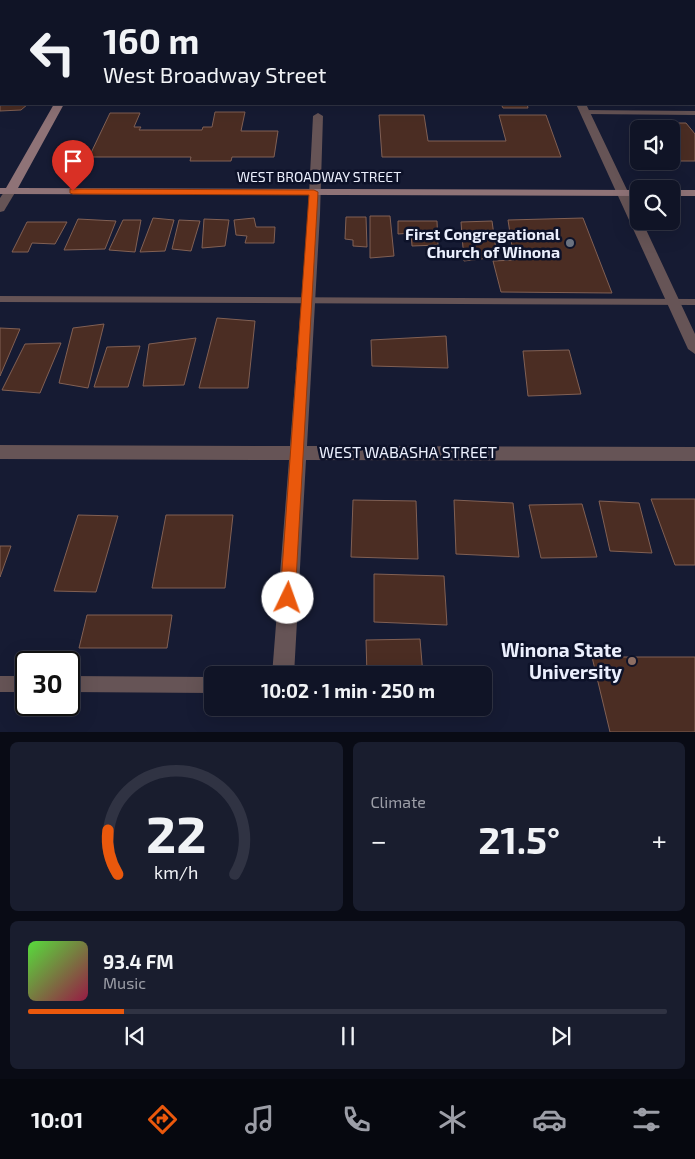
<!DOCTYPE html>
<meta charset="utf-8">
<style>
:root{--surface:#101426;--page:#191d2e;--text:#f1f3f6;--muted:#9c9ea7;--line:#303343;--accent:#ea580c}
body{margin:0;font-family:"Exo 2",sans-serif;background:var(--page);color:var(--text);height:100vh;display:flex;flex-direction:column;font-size:19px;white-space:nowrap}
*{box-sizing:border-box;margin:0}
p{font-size:16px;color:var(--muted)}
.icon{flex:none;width:28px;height:28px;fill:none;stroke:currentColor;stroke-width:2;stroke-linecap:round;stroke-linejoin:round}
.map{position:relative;height:732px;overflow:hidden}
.details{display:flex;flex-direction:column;gap:10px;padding:10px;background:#090b15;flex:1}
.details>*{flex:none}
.top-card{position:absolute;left:0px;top:0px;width:695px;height:105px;box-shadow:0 5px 20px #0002,0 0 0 1px var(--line);background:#101426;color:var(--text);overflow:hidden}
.controls{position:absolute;left:630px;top:120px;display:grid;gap:10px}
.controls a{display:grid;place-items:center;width:50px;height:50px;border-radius:8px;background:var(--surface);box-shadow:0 5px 20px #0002,0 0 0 1px var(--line);font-size:25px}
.speed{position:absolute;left:15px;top:651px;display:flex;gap:10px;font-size:25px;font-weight:700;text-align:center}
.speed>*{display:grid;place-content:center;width:65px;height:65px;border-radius:50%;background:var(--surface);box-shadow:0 5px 20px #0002,0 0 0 1px var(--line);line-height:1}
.speed .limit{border:2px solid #111;border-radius:8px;background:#fff;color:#111}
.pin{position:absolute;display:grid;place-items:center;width:42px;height:42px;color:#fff;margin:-51px -21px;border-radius:50% 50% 50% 0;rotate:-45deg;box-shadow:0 0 5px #0007}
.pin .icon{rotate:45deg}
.me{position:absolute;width:55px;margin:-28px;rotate:3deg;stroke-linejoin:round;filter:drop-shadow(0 0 4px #0008)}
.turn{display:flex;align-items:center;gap:18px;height:105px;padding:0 20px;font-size:22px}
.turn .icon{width:65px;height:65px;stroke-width:2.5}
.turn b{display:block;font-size:35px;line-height:42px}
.big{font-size:38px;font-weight:700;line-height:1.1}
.details .tile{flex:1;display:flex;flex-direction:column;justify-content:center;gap:8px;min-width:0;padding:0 18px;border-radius:8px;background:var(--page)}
.details .dial{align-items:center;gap:0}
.dial svg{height:130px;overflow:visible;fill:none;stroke:var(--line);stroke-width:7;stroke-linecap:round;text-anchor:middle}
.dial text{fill:var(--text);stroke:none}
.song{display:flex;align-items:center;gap:15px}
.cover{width:60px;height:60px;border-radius:8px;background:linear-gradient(135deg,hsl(110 70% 55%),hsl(340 70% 35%))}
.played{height:5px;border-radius:2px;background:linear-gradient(90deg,var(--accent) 15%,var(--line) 15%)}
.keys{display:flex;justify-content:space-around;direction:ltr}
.heat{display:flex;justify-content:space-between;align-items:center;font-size:28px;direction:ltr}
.details .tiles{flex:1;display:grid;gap:10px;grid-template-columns:1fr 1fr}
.tile:last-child{grid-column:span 2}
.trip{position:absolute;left:204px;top:666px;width:288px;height:50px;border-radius:8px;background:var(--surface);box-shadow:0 5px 20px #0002,0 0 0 1px var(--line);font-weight:700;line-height:50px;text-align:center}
.dock{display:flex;height:80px;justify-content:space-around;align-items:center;background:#06080f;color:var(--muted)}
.dock .icon{width:35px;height:35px}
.dock .current{color:var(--accent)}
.dock b{font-size:22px;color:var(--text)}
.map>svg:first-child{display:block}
.building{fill:#4b2d23;stroke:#816054}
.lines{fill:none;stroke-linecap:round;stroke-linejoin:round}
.lane{fill:#665456;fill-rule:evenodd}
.street{fill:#665456;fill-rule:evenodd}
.secondary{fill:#8f7377;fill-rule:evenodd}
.route{fill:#ea580c;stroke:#983908}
.worship-dot{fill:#6b7280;stroke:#0d1229;stroke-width:2}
.education-dot{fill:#8d6e63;stroke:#0d1229;stroke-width:2}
.labels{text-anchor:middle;stroke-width:5;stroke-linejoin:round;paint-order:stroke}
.far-street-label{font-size:14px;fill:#ebeffd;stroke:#0d1229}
.poi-label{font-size:16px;font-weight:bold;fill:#ebeffd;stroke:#0d1229;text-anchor:end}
.street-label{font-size:16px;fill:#ebeffd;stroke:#0d1229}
.near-poi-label{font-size:19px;font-weight:bold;fill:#ebeffd;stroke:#0d1229;text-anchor:end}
</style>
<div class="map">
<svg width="695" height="732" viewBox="0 0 695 732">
<rect width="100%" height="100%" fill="#161b33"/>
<g class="building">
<path d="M674,0H695V43L694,1Z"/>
<path d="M0,99L1,104H28L21,110L0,111Z"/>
<path d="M501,104H527L528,108H503Z"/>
<path d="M215,112H245L241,131H278L274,157H232L231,161H190L191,157H89L110,113H140L134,127H141L139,130H202L203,127H212Z"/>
<path d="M379,115H424L428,141H506L499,115H546L561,157H382Z"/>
<path d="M641,123H686L695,134V161H662H671V129H644Z"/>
<path d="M370,216H390L394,256L370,258Z"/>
<path d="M346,217H366L367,247L353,246V240L345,239Z"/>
<path d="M153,218L174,220L165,251L140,252Z"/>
<path d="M254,218L256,227H275L274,243H245L247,236L236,235L234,220Z"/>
<path d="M583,218L612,293L501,292L493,261L514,260L508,220Z"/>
<path d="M78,219L116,221L105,249L64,250Z"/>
<path d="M204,219L229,220L225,246L202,248Z"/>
<path d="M123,220H141L135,252L109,250Z"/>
<path d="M179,220L200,221L191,251L172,249Z"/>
<path d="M398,221H437L438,245L412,246L411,233L398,234Z"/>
<path d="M492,221L497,257L464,261L461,222Z"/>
<path d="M27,222H67L55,244L32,243L28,252H12Z"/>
<path d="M217,318L255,321L248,388H199Z"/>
<path d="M104,324L88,388L59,383L73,328Z"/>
<path d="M0,328L20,329L0,376Z"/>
<path d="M446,336L448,368L372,366L371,340Z"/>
<path d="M196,338L184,385L143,386L149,344Z"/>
<path d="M61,343L40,393L2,390L25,344Z"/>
<path d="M140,346L128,387H94L107,347Z"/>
<path d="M569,350L581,394L528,396L523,351Z"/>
<path d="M651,499H695V565H675Z"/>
<path d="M353,500L416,501L418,559L351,557Z"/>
<path d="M454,500L513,503L519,557L456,554Z"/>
<path d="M599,501L639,503L652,553L610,551Z"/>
<path d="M582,504L597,557L541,558L529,505Z"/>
<path d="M78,515L118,516L96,592L54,591Z"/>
<path d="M166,515H233L225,588H152Z"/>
<path d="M0,546H11L0,577Z"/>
<path d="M374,574L444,576L447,625L374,622Z"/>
<path d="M87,615H172L167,648H79Z"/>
<path d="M420,639L423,675H367L366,640Z"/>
<path d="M592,657H695V732H610Z"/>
</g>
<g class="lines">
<g class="lane">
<path d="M615,0H621L622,1H616Z"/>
<path d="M669,0H676L677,1H670Z"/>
<rect x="694" y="74" width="1" height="6"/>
<path d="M582,110L695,111V115L585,114H582Z"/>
<path d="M0,296L695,299V305L0,302Z"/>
<rect x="0" y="676" width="26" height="16"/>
<path d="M69,676L212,677V693L69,692Z"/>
</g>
<g class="street">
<rect x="321" y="0" width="8" height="1"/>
<path d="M529,0H537L538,1H530Z"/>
<path d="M576,104H586L639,215V221H642L695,334V354L688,349Z"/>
<path d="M318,113L323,116L320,214L307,446L695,447V461L306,460L294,675H272L289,460L0,459V445L290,446L308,214L313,116Z"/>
<path d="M10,188L16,191L4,211L0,212V198L6,189Z"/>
</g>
<g class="secondary">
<rect x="113" y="0" width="8" height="1"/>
<rect x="0" y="53" width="1" height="6"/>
<rect x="694" y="53" width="1" height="6"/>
<path d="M54,104H64L18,188L639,190V196L0,194V188H6Z"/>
<rect x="671" y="190" width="24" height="6"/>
</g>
</g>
<path class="route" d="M70,189L314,190L318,192L295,598L293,603L288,605L282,603L280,598L309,195L73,194L70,193Z"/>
<circle class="worship-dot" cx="570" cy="243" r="5"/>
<circle class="education-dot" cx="632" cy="661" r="5"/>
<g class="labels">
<g class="far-street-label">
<text x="319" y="182">WEST BROADWAY STREET</text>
</g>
<g class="poi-label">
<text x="560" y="240">First Congregational<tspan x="560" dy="18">Church of Winona</tspan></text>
</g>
<g class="street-label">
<text x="408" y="458">WEST WABASHA STREET</text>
</g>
<g class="near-poi-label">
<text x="622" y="657">Winona State<tspan x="622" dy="22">University</tspan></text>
</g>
</g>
</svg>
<div class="controls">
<a><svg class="icon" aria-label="sound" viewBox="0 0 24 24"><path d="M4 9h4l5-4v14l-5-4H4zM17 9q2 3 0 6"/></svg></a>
<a><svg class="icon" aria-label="search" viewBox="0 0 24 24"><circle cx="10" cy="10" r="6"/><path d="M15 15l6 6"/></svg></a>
</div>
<div class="speed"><div class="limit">30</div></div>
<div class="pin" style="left:73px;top:191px;background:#d93025"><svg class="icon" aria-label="arrive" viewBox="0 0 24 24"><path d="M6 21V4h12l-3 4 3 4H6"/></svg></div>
<svg class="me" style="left:288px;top:598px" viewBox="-20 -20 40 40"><circle r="19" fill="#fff"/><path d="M0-13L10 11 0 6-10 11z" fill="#ea580c"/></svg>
<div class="trip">10:02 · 1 min · 250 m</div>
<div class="top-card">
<div class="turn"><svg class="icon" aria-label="left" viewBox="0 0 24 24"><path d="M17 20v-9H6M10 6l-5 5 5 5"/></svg><div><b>160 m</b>West Broadway Street</div></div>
</div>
</div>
<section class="details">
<div class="tiles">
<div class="tile dial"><svg viewBox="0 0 100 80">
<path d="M14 69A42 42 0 1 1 86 69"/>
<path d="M14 69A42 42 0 0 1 8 42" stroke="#ea580c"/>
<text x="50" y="56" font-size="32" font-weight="700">22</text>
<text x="50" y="72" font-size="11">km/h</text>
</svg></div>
<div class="tile"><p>Climate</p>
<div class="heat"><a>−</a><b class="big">21.5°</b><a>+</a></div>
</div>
<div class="tile">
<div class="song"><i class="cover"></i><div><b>93.4 FM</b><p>Music</p></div></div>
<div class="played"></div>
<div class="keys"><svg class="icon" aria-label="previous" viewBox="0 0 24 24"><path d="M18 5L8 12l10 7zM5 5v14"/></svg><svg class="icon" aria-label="pause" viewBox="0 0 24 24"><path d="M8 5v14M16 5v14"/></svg><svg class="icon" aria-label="next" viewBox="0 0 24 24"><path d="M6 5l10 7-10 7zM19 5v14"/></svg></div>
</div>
</div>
</section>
<nav class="dock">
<b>10:01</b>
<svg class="icon current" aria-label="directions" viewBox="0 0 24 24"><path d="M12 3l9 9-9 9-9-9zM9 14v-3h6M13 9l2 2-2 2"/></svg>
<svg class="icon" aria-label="music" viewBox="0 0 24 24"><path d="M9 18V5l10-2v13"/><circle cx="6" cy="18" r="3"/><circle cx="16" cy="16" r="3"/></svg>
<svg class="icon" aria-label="phone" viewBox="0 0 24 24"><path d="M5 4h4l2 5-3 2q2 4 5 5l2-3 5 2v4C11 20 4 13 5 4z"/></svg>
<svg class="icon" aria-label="climate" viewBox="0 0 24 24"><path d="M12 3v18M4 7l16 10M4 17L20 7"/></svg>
<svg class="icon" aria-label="car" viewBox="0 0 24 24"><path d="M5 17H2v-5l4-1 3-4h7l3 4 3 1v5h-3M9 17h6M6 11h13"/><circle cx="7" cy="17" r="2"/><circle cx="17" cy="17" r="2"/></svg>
<svg class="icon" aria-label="filters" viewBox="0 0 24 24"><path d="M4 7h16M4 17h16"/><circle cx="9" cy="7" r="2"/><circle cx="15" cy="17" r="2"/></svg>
</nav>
